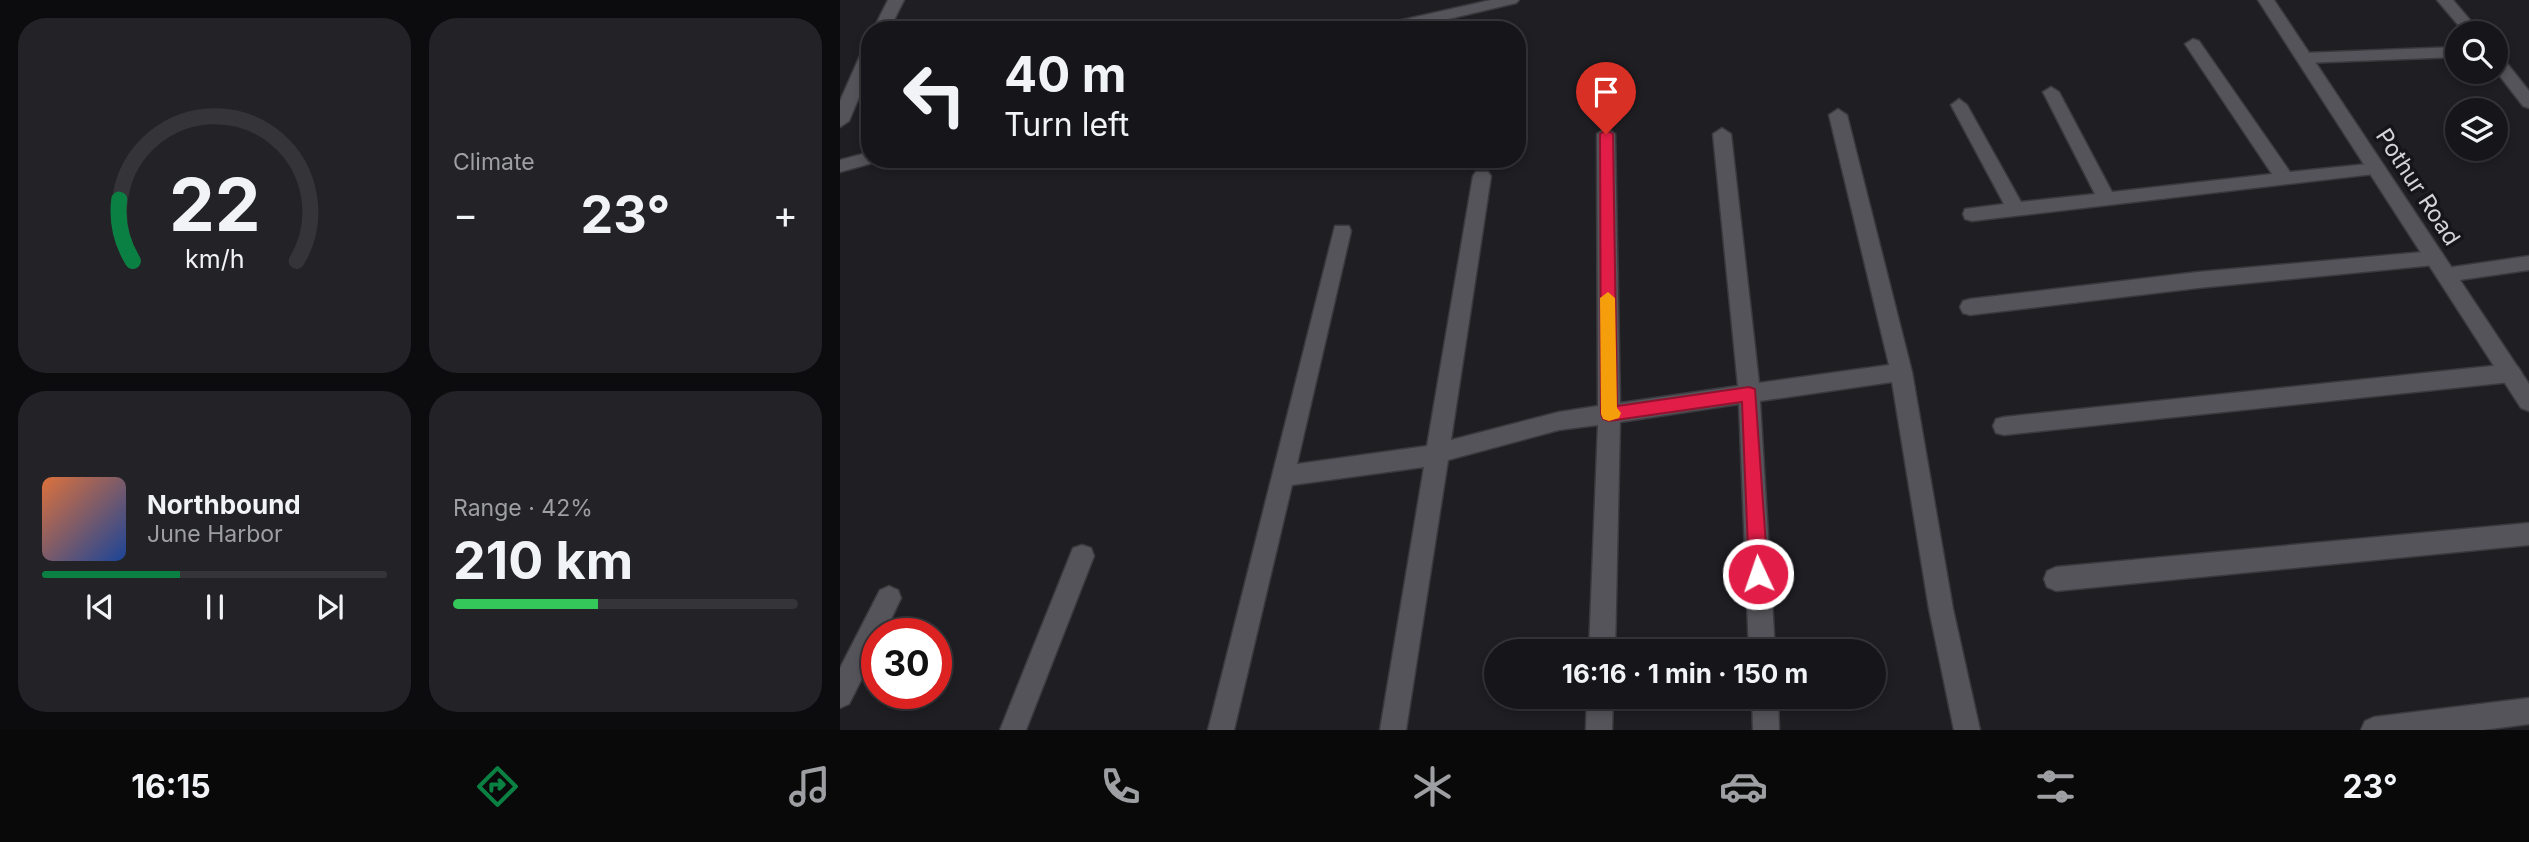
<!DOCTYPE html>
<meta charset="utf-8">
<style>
:root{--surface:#16161a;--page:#232327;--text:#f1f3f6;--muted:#9e9fa2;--line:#353539;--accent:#0b8043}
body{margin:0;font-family:Inter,sans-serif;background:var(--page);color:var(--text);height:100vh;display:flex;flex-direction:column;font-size:26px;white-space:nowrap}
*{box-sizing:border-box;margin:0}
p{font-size:23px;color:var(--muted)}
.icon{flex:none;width:38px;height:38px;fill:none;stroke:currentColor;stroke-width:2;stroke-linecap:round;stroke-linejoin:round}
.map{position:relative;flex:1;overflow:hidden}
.panel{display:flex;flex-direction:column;gap:18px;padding:18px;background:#0c0c0e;width:840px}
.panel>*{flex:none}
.top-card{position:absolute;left:21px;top:21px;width:665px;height:147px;border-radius:28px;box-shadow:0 4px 10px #0003,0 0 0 2px var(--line);background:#16161a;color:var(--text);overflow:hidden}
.buttons{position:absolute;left:1605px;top:21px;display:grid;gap:14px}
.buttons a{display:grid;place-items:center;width:63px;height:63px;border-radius:50%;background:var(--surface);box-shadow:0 4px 10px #0003,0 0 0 2px var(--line);font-size:35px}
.speed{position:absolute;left:21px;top:618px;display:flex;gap:14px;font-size:35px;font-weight:700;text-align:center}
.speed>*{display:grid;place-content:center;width:91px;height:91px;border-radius:50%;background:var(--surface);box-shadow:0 4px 10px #0003,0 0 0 2px var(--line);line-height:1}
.speed .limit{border:10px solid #d22;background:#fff;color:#111}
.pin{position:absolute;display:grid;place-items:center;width:60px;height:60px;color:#fff;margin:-72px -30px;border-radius:50% 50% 50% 0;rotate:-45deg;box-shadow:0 0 7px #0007}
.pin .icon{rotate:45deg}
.me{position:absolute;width:77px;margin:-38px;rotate:357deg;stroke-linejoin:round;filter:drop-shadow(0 0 5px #0008)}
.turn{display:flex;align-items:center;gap:24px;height:147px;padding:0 28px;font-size:32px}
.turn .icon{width:91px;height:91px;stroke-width:2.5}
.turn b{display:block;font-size:49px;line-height:60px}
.big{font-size:52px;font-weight:700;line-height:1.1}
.panel .card{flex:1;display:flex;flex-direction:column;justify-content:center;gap:10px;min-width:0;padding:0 24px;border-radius:28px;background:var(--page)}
.panel .dial{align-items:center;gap:0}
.dial svg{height:182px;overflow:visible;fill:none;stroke:var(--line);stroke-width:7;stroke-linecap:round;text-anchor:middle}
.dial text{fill:var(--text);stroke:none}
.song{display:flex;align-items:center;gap:21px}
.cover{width:84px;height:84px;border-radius:10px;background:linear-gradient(135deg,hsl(20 70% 55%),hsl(220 70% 35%))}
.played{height:7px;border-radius:4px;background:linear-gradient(90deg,var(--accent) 40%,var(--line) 40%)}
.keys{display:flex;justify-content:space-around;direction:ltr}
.heat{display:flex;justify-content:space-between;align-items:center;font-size:38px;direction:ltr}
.charge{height:10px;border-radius:5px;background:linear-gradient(90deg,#34c759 42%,var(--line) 0)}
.panel .tiles{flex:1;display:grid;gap:18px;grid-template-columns:repeat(2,1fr)}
.trip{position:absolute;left:644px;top:639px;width:402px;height:70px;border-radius:35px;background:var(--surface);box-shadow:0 4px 10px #0003,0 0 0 2px var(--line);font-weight:700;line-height:70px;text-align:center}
.tabs{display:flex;height:112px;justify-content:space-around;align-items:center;background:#09090a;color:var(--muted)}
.tabs .icon{width:49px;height:49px}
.tabs .selected{color:var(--accent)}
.tabs b{font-size:32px;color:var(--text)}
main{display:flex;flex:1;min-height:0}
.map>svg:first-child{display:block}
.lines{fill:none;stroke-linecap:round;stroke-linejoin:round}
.minor-casing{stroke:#39393e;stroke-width:3}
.tertiary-casing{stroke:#39393e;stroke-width:3}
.minor{fill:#54545a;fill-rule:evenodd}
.tertiary{fill:#54545a;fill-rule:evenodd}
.route{fill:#e11d48;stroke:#92132f;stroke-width:2}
.slow{fill:#f59e0b}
.labels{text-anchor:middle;stroke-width:7;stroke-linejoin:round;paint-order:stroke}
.street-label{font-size:23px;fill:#d4d4d8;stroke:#15151a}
</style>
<main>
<section class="panel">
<div class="tiles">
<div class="card dial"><svg viewBox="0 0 100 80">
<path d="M14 69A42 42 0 1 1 86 69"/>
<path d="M14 69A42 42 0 0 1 8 42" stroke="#0b8043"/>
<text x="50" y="56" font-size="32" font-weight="700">22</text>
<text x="50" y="72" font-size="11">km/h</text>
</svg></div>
<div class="card"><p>Climate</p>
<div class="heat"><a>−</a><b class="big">23°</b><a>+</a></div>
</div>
<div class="card">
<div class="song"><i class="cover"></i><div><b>Northbound</b><p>June Harbor</p></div></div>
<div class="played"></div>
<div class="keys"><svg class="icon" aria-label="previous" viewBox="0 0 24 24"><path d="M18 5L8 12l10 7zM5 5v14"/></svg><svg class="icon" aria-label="pause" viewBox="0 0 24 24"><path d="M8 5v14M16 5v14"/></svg><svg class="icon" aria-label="next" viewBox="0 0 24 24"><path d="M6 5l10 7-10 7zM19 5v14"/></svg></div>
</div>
<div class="card"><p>Range · 42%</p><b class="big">210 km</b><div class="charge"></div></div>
</div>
</section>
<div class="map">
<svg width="1689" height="730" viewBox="0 0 1689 730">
<rect width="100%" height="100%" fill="#1e1e23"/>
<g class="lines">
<defs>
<g id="minor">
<path d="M48,0H64L49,30H33Z"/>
<path d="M651,0H679L676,3L562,30H532L540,25Z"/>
<path d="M1597,0H1613L1641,33H1625Z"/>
<path d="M1353,39L1359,41L1450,172L1537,163L1543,165L1546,169L1543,173L1132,221L1125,219L1123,214L1125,209L1164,204L1111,105L1119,99L1127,105L1181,202L1255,194L1203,92L1211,87L1219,92L1272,192L1432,174L1345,44Z"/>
<path d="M30,46V71L9,121L0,127V101L22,51Z"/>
<path d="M1617,47V57L1464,63L1456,58L1464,53Z"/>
<path d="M1656,56L1662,57L1689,91V108L1683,106L1656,71Z"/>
<path d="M998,109L1007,115L1072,372L1113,609L1140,730H1114L1089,609L1052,382L920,401L935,651H909L899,404L780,422L775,651H749L758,425L719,430L608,460L566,730H540L584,467L452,485L394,730H368L495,226H509L511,231L457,464L587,446L633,176L636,172H648L651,176L611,440L719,412L758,406L757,134L766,128L775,134L780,403L898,386L873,134L882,128L891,134L919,383L1049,365L989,115Z"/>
<path d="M30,152V159H38L36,162L0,172V160Z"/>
<path d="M1595,251L1602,253L1605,258L1602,263L1595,265L1358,288L1130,315L1123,313L1120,307L1123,301L1130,299L1358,272Z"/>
<path d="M1689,256V270L1606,282L1599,280L1596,275L1599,270L1606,268Z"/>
<path d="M1671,364L1678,367L1682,373L1678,379L1671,382L1164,435L1156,433L1153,426L1156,419L1164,417Z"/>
<path d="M1689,523V545L1216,591L1207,587L1204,579L1207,571L1216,567Z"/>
<path d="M242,545L251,548L254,556L186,730H160L233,548Z"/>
<path d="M49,586L58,590L61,598L44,634H37V649L9,704L0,708V668L40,590Z"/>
<path d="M747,696H773L772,730H746Z"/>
<path d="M912,696H938L939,730H913Z"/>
<path d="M1689,698V724L1643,730H1521L1525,721L1534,717Z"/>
</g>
<path id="tertiary" d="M1418,0H1434L1689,384V411L1681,408Z"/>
</defs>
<use href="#minor" class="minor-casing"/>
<use href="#tertiary" class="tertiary-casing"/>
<use href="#minor" class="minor"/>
<use href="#tertiary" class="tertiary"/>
</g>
<path class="route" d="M766,130L773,134L777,406L909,387L915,389L928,574L925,580L918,583L912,580L909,574L902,402L769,421L763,419L761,414L760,134Z"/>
<path class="slow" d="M768,292L775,298L777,408L781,413L779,418L769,421L763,419L761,414L760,298Z"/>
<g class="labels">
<g class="street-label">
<text transform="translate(1578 187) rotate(57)" y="8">Pothur Road</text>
</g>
</g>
</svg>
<div class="buttons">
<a><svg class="icon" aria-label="search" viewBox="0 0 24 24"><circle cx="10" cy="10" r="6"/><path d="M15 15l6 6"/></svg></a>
<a><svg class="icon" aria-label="layers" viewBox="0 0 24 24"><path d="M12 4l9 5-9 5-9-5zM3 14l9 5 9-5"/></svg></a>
</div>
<div class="speed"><div class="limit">30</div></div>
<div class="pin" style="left:766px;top:134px;background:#d93025"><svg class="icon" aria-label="arrive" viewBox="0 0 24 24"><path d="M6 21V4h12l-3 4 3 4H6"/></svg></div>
<svg class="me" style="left:918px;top:574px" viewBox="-20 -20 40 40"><circle r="17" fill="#e11d48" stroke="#fff" stroke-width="3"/><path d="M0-11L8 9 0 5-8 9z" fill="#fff"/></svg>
<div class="trip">16:16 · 1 min · 150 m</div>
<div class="top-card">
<div class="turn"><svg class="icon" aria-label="left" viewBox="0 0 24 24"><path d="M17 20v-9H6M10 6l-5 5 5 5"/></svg><div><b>40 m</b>Turn left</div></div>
</div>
</div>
</main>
<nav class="tabs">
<b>16:15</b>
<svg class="icon selected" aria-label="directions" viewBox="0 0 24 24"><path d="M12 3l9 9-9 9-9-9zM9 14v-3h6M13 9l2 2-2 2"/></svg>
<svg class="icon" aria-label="music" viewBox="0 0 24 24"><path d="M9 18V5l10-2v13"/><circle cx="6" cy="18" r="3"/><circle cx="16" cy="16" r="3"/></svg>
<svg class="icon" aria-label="phone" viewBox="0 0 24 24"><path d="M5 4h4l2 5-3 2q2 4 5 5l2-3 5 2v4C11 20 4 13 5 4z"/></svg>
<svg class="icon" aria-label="climate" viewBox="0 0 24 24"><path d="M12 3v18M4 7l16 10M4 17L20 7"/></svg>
<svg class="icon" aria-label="car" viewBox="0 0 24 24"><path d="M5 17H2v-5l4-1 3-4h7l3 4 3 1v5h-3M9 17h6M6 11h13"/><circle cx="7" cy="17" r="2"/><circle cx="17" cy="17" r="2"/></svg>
<svg class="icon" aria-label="filters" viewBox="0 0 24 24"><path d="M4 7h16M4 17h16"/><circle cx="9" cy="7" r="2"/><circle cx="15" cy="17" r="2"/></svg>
<b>23°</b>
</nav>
